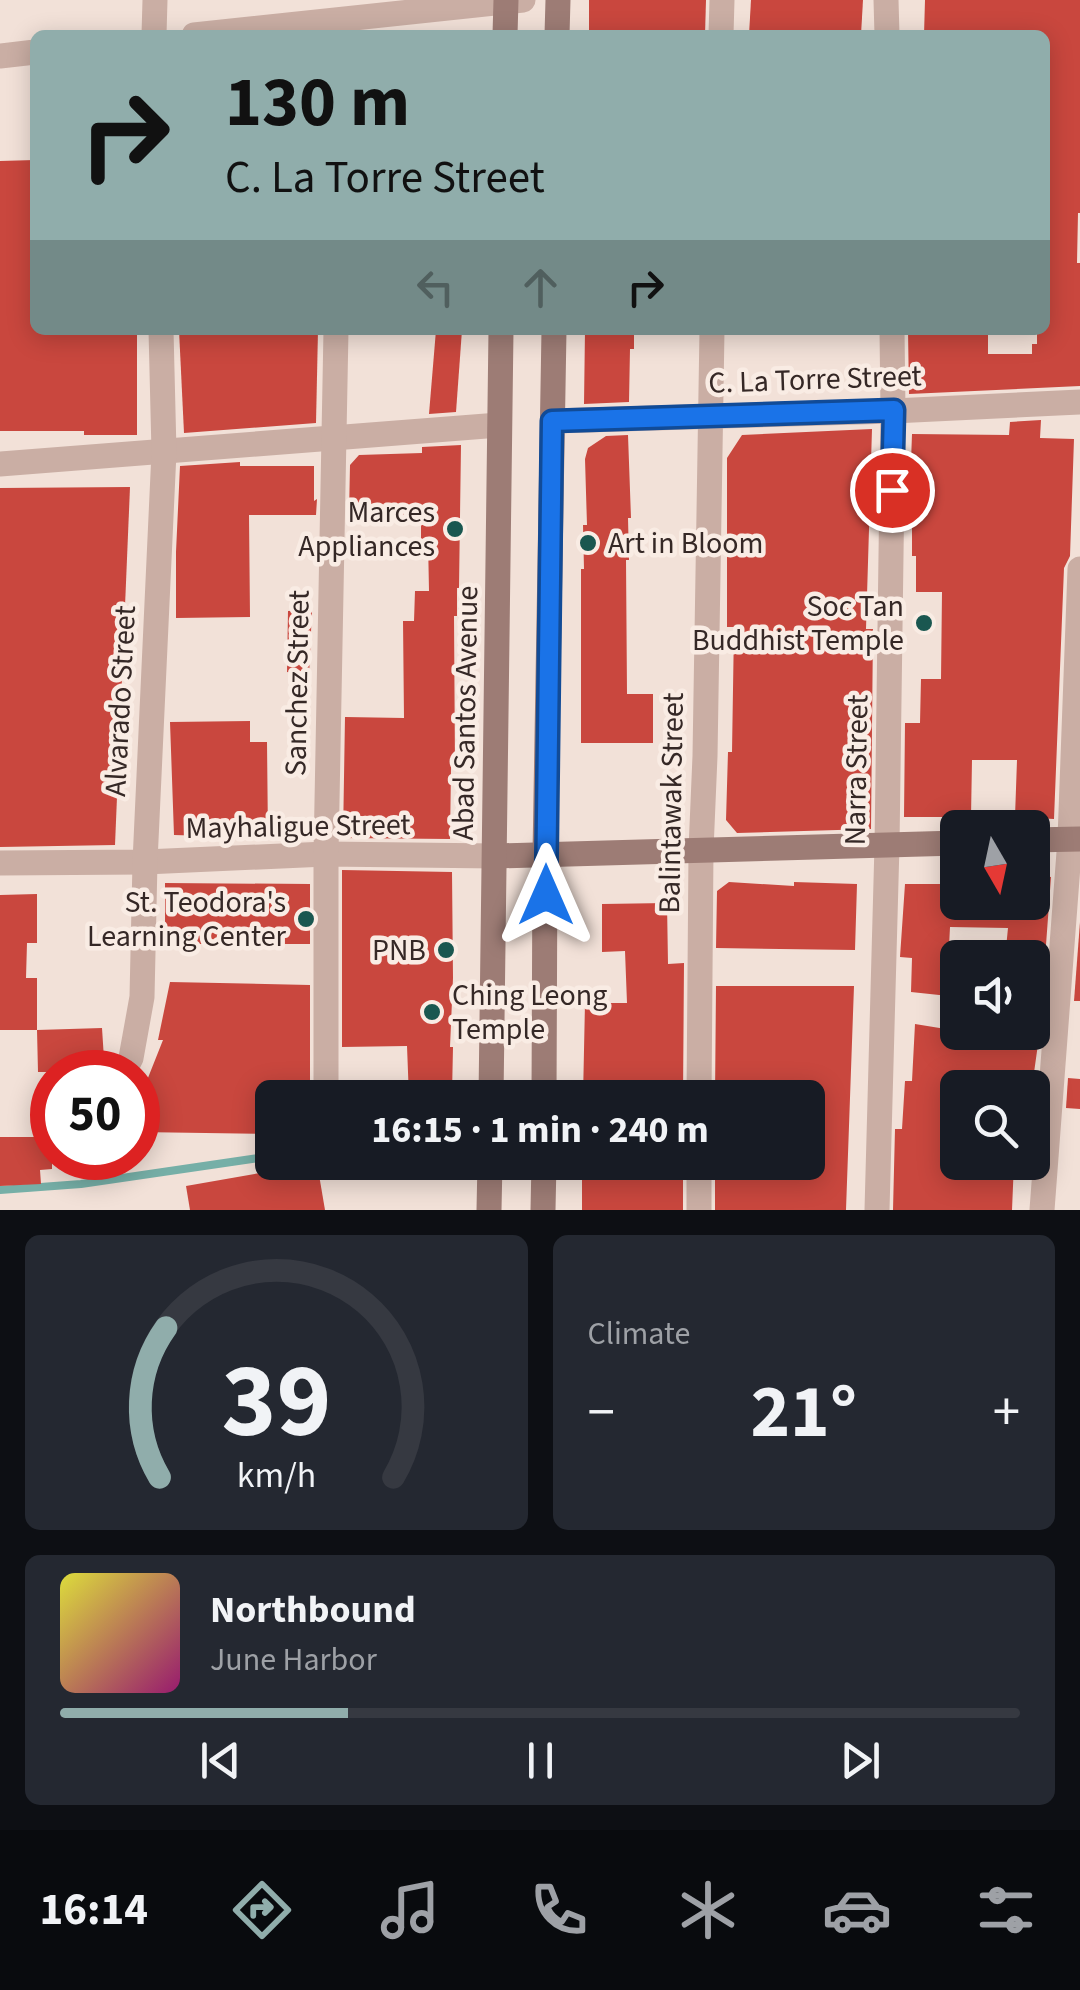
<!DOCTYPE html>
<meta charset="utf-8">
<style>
:root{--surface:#171b24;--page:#242831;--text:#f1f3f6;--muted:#9ea1a6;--line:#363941;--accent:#90adab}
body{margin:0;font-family:"Source Sans 3",sans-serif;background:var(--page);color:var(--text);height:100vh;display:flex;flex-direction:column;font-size:38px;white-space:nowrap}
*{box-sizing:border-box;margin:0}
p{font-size:32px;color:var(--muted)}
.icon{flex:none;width:55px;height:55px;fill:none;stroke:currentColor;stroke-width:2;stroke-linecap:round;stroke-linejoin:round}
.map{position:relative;height:1210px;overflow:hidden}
.details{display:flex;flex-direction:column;gap:25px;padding:25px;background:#0d0f14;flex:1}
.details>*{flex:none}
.guide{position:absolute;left:30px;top:30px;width:1020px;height:305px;border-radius:15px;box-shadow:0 5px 25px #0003;background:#90adab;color:#111;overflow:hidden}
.needle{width:65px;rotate:171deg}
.tools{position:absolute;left:940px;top:810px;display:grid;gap:20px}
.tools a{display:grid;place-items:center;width:110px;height:110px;border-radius:15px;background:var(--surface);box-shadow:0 5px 25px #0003;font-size:50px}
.speed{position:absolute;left:30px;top:1050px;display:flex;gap:20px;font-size:50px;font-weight:700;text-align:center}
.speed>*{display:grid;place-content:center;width:130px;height:130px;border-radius:50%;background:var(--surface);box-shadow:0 5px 25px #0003;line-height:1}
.speed .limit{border:15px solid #d22;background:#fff;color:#111}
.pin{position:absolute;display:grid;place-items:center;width:85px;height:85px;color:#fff;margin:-42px;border:5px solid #fff;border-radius:50%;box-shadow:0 2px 10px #0007}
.me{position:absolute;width:110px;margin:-55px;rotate:0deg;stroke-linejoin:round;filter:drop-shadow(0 0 8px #0008)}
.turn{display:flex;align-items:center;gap:35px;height:210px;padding:0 30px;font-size:45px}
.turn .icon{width:130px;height:130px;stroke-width:2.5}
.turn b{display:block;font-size:70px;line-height:85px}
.lanes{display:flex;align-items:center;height:95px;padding:0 30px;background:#0003;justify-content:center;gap:50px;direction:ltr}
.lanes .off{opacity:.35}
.big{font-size:75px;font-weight:700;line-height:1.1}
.details .card{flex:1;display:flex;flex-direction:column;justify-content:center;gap:15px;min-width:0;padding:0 35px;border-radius:15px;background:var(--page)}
.details .dial{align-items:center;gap:0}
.dial svg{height:260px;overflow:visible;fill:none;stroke:var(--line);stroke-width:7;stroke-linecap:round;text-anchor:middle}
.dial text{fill:var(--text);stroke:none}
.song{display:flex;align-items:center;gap:30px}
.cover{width:120px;height:120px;border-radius:15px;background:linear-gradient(135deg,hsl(60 70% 55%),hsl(320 70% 35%))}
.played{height:10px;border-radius:5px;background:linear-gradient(90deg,var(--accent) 30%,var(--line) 30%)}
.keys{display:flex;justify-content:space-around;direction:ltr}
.heat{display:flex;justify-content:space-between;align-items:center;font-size:55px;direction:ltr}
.details .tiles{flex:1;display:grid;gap:25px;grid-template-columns:1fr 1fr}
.card:last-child{grid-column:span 2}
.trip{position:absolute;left:255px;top:1080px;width:570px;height:100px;border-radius:15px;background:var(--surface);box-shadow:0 5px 25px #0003;font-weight:700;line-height:100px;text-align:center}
.dock{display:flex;height:160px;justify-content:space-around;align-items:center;background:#090b0e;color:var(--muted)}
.dock .icon{width:70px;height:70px}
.dock .current{color:var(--accent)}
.dock b{font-size:45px;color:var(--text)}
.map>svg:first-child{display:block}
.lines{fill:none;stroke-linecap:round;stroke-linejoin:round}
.stream{stroke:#76afa7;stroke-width:8}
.building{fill:#c9473e}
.street{stroke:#caaea4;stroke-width:25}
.secondary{stroke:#9d7c75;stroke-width:25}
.route-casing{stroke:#114b97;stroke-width:25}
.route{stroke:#1a73e8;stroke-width:18}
.poi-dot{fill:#1a5750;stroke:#f9ece4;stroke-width:4}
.labels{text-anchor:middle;stroke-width:9;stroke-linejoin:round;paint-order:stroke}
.street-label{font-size:30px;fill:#352826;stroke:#f9ece4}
.poi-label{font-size:30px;fill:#352826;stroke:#f9ece4;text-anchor:end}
</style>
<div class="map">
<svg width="1080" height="1210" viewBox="0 0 1080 1210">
<rect width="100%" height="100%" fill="#f2e1d8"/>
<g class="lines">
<path class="stream" d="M0,1190L81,1184L272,1156"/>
</g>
<g class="building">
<path d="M589,0H706L705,35H589Z"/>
<path d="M751,0H863L861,35H749Z"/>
<path d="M925,0H1080V213H1078L1077,263H1080V386L909,394L908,330H988V354H1032V344H1037V330H1045V35H924Z"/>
<path d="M35,160V330H137V435H84V431H0V161Z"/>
<path d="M179,330H318L316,423L184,433Z"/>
<path d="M436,330H462L456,412L429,414Z"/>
<path d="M585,330H634V349H630L629,402L584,404Z"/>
<path d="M1041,420L1040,438L1074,439L1070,556L1064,568L1054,819L1015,817L1017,760H972L971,817H904L905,723H920L921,679H941L942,592H916V556H912V518H909L912,434L1009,435L1010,422Z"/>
<path d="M872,429L866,629H873L871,829L737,833L726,820L728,752H732L734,627H727V458L742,435Z"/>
<path d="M628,435L631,518H628L629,560H626L627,694H653V743H581V569H584L583,525H587L585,459L588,448L606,436Z"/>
<path d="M461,445L459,588H457V616H454L455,767H451L450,839L343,838L345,717L404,718L403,621H414L415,591H429L428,540H421V514L349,515L350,465L359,455L422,453V447Z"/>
<path d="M240,462V466H314V501L317,499L316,515H249L250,617L176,618V552L180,466Z"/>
<path d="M130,487L115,845L0,847V488Z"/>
<path d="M312,610L309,676L287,672L288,611Z"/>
<path d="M250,721V742H267L268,838L174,835L170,722Z"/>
<path d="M342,870L452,872L453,978L450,1047H453L452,1094L437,1098H409L407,1046L342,1047Z"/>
<path d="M1032,875L1051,877L1042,999L1032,998V958H1005L1008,928L950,927L948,967H958V997L911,992L912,958L900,957L905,884H949V902H1032Z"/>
<path d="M729,882L794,886V882L857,884L855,950L716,948L717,891Z"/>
<path d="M165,883L310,884V944H165Z"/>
<path d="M37,894V943H27L26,978H37V1030H0V895Z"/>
<path d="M667,903L668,964L684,963L683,1098H583L585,1003H627L625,951L602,952V904Z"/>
<path d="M1080,922V1001H1074Z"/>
<path d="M170,982L310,985V1098H272V1134L138,1132V1103L163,1040H158Z"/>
<path d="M716,986H854L846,1210H715V1162H808V1098H715Z"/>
<path d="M915,1024L958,1031V1047L1004,1050L1006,1039L1038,1044L1032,1087L993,1081L992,1083L975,1082V1088H958V1162H1014L1012,1210H893L895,1129H902L905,1081H912Z"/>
<path d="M102,1028L104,1059H95L96,1072H38L37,1030Z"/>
<path d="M1068,1078L1080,1079V1109L1066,1108Z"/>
<path d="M0,1137H52V1169L40,1170L41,1184L0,1186Z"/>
<rect x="582" y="1162" width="101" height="48"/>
<path d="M317,1163L325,1210H190L186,1186Z"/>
</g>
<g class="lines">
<g class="street">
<path d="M886,0L887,35"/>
<path d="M154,35L155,0"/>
<path d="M194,35L523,0"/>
<path d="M721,35L722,0"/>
<path d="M0,56L35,52"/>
<path d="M553,421L893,411L1080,402"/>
<path d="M0,464L499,425"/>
<path d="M0,863L145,862L326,854L496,856"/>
<path d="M124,1072L131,1058L142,997L145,862L164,452L161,330"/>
<path d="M326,1098V854L336,330"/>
<path d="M699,1098L701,850L705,756L712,330"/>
<path d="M699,1210V1162"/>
<path d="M877,1210L887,845L893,411L892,330"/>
<path d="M1042,1210L1070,839L1080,569"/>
</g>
<g class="secondary">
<path d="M505,35L506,0"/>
<path d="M557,35L558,0"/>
<path d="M1032,840L1080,839"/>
<path d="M496,856L958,843"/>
<path d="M491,1098L501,330"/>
<path d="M544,1098L545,854L554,330"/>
<path d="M489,1210L490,1162"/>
<path d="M543,1210L544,1162"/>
</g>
</g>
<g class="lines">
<defs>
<path id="route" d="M546,895L552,421L894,410L892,490"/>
</defs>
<use href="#route" class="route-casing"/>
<use href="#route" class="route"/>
</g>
<g class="poi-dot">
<circle cx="455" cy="529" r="10"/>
<circle cx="588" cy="543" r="10"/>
<circle cx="924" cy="623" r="10"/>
<circle cx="306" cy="919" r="10"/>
<circle cx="446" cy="950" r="10"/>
<circle cx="432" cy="1012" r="10"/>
</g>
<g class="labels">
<g class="street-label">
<text transform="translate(815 379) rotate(-2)" y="10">C. La Torre Street</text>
<text transform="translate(297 683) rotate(-89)" y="10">Sanchez Street</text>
<text transform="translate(120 701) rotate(-87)" y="10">Alvarado Street</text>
<text transform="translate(465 713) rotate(-89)" y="10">Abad Santos Avenue</text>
<text transform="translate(856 770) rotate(-89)" y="10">Narra Street</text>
<text transform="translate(671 803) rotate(-89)" y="10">Balintawak Street</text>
<text transform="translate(298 826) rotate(-1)" y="10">Mayhaligue Street</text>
</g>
<g class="poi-label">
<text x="435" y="522">Marces<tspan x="435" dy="34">Appliances</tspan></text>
<text x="608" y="553" text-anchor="start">Art in Bloom</text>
<text x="904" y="616">Soc Tan<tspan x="904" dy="34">Buddhist Temple</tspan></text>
<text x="286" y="912">St. Teodora's<tspan x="286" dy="34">Learning Center</tspan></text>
<text x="426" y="960">PNB</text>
<text x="452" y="1005" text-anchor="start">Ching Leong<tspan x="452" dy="34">Temple</tspan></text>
</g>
</g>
</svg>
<div class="tools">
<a><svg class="needle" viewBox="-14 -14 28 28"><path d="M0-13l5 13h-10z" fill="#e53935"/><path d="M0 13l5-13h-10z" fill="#9ea1a6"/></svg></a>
<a><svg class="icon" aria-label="sound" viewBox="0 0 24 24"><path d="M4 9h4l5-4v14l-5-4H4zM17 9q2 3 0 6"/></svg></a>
<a><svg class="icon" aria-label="search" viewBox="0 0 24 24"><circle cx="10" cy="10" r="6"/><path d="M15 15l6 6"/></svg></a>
</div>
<div class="speed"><div class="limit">50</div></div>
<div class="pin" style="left:892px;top:490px;background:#d93025"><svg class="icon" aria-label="arrive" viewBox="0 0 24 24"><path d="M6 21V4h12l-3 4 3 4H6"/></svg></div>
<svg class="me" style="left:546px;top:895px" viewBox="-20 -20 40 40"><path d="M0-17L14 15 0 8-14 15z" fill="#1a73e8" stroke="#fff" stroke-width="4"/></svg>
<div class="trip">16:15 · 1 min · 240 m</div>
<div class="guide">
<div class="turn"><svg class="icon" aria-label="right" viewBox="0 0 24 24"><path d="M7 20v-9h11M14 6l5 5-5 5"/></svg><div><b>130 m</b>C. La Torre Street</div></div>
<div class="lanes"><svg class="icon off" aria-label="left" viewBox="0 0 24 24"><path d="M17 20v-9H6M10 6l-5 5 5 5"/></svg><svg class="icon off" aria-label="ahead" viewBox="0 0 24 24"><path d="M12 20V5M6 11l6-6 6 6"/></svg><svg class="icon" aria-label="right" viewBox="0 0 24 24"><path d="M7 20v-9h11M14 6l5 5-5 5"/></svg></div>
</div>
</div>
<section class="details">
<div class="tiles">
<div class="card dial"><svg viewBox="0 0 100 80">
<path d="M14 69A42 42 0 1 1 86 69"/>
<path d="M14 69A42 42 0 0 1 16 23" stroke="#90adab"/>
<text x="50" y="56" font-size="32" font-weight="700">39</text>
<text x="50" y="72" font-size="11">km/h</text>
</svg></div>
<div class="card"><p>Climate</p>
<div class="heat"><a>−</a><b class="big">21°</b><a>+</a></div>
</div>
<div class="card">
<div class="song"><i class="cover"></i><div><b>Northbound</b><p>June Harbor</p></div></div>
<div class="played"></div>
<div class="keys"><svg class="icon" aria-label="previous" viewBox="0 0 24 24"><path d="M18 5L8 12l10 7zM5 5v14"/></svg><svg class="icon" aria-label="pause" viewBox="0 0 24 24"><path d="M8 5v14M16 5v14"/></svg><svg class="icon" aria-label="next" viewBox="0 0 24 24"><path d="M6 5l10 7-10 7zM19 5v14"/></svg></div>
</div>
</div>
</section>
<nav class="dock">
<b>16:14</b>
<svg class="icon current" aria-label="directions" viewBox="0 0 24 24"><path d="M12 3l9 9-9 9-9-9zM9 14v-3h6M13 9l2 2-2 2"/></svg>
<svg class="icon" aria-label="music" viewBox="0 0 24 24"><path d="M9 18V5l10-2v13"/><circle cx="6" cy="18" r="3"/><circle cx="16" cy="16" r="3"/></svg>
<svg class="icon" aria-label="phone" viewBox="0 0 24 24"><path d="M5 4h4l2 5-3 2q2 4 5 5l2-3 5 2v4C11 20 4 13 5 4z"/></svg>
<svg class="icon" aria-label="climate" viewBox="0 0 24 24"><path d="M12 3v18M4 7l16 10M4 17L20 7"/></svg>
<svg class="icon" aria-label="car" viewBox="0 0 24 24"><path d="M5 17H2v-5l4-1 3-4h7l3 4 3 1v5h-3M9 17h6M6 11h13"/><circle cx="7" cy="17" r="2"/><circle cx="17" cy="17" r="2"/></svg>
<svg class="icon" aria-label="filters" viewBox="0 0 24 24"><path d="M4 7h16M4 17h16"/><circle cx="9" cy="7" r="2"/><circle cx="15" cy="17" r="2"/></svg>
</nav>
